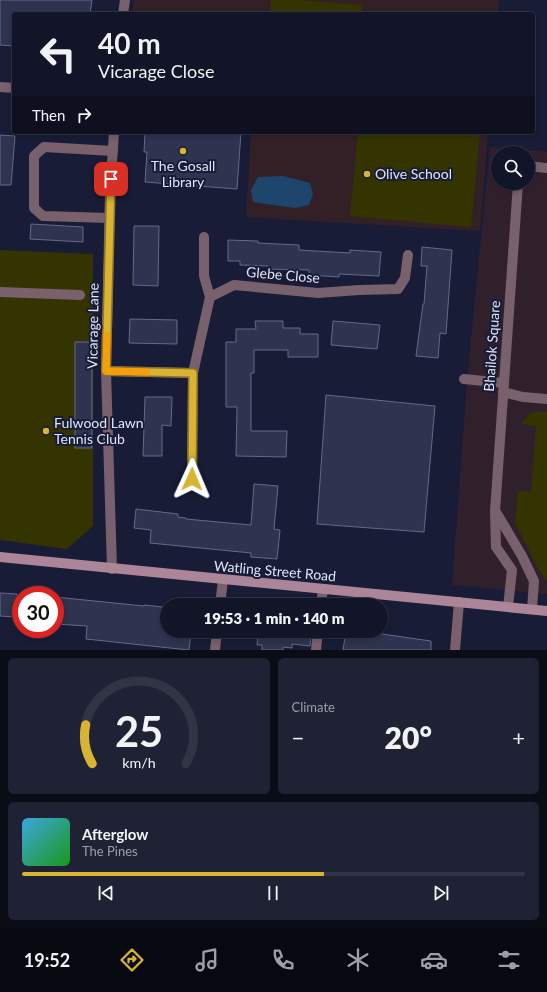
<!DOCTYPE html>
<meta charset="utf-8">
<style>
:root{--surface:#121528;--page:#1f2234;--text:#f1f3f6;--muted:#9c9fa8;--line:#313445;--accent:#d9b434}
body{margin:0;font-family:Lato,sans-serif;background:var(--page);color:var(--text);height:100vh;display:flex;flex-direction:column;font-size:15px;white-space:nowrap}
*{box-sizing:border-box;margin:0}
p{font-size:13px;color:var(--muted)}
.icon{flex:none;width:22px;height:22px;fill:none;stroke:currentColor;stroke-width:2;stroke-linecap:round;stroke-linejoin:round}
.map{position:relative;height:650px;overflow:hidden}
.drawer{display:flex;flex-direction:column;gap:8px;padding:8px;background:#0a0c16;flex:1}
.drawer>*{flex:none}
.banner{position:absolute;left:12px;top:12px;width:523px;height:122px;border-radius:4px;box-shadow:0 2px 6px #0003,0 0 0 1px var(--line);background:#121528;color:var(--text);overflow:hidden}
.buttons{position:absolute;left:491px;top:146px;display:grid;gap:8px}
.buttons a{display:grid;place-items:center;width:44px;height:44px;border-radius:50%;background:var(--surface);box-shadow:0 2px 6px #0003,0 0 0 1px var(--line);font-size:20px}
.speed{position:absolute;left:12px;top:586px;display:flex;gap:8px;font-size:20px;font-weight:700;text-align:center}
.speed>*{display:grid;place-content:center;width:52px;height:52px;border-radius:50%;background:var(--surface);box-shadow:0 2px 6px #0003,0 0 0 1px var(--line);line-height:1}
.speed .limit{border:6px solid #d22;background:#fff;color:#111}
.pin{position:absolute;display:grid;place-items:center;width:34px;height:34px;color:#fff;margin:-17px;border-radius:8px;box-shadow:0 2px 6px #0006}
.me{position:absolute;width:44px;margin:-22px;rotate:1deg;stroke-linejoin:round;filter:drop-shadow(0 0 3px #0008)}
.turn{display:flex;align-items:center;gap:14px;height:84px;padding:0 20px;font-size:18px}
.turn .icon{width:52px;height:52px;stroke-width:2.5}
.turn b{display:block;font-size:28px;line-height:34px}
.then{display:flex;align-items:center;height:38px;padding:0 20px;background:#0003;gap:8px;font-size:15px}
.big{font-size:30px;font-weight:800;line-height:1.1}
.drawer .card{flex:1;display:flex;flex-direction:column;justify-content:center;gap:6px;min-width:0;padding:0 14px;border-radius:6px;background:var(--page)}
.drawer .dial{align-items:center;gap:0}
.dial svg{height:104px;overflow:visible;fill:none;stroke:var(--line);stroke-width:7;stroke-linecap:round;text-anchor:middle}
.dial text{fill:var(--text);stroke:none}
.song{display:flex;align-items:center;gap:12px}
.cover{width:48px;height:48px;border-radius:6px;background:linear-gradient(135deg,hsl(200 70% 55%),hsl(120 70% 35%))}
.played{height:4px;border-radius:2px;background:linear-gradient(90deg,var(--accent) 60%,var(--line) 60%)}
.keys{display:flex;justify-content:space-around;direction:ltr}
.heat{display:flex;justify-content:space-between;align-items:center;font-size:22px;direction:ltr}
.drawer .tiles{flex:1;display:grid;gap:8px;grid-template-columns:1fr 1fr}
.card:last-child{grid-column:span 2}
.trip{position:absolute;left:160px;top:598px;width:228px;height:40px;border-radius:20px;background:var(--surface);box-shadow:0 2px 6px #0003,0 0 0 1px var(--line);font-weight:800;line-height:40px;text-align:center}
.tabs{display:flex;height:64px;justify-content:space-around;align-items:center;background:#070810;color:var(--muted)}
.tabs .icon{width:28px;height:28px}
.tabs .active{color:var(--accent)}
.tabs b{font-size:18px;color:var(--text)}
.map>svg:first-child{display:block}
.commercial{fill:#30202c;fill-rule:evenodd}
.education{fill:#322026}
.green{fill:#333400}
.water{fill:#1e456b}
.building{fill:#2e334f;stroke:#636a8a}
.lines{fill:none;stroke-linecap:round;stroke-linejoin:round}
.lane{stroke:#78606c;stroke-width:10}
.street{stroke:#78606c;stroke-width:10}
.secondary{stroke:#ac8698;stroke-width:10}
.route-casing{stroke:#8d7522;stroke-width:10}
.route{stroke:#d9b434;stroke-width:7}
.slow{stroke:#f59e0b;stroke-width:7}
.poi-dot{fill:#d9b434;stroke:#181c36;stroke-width:1.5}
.labels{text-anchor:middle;stroke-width:4;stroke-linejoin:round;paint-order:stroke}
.poi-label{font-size:14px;fill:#e0e4f6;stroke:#181c36;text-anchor:start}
.street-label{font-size:14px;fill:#e0e4f6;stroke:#181c36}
</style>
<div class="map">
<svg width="547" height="650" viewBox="0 0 547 650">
<rect width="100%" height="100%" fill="#181c36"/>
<path class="commercial" d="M490,147L547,152V594L452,585L468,368ZM498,153H528V183H498Z"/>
<g class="education">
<path d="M134,0H499L498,14H132Z"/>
<path d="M251,132H488L480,231L246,217Z"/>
</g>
<g class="green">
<path d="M271,0H298L363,5L362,14H270Z"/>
<path d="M358,132H480L471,227L350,216Z"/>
<path d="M0,250L93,254V526L67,549L0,540Z"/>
<path d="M540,411L547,412V581L537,567L515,522L518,491L531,492L536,426L521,424L531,413Z"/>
</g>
<path class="water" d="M283,176L310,183L313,194L309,205L295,208L253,202L251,190L258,177Z"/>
<g class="building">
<path d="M0,0H92L90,14H14V46L0,45Z"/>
<path d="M145,132H241L237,189L145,182L147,152H144Z"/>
<path d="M0,135L15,136L11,185H0Z"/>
<path d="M31,224L83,227V242L30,239Z"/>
<path d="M134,226H159L158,286L133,285Z"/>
<path d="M228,240L258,241V243L299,245V250L350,253V250L381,252L379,276L339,274V277L309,275V270L268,269V266L240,265V261H228Z"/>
<path d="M422,247L452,250L446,334L440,333L438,358L416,356L423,304H424L427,266H421Z"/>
<path d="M130,319L177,320V344L129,343Z"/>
<path d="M255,321H283V328H300V334H318V357H288V350H254V373H251V431H287L286,457L236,456L237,407H226V342H236V329H256Z"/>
<path d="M333,321L380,325L377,349L331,345Z"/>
<rect x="75" y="342" width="17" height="106"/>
<path d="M326,395L435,406L424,532L317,524Z"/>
<path d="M145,397H172L171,426L162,425V456H143Z"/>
<path d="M254,484L278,486L274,529L280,530L277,559L251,557V553L150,543L151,530L134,528L136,509L178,514V517L186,518V519L251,525Z"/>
<path d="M0,593L17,594L15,617L0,616Z"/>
<path d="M55,597L144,606V605L163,607V611L167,612V631H191L189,650L86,639L87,626L55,624Z"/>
<path d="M258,631H311L310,646L292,644V648L283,647V650H262V645H257Z"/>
<path d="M346,631H361L431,641V650H343Z"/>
</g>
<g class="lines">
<g class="lane">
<path d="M0,87L14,88"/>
<path d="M528,166L547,168"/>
<path d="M110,218L43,216L34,208V156L44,147L113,151"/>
<path d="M204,237V276L210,297"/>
<path d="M0,292L80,295"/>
<path d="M464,379L504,383"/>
<path d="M503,392L523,397L547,399"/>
<path d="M496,512L522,556L534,581L532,609"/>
<path d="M321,605L323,589"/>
<path d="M508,607L512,570L496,547L495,511L518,183"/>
<path d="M316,650L318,631"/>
<path d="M455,650L459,602"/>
</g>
<g class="street">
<path d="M123,14L125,0"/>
<path d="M106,371L193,373L192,479"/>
<path d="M193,373L210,297L234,285L318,293L359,290L398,289L405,278L408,255"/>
<path d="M112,569L106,371L110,193L114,132"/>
<path d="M220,605L223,580"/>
<path d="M215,650L217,631"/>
</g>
<path class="secondary" d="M0,557L547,611"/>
</g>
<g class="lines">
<defs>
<path id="route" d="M111,179L106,371L193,373L192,479"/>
</defs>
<use href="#route" class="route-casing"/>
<use href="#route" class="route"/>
<path class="slow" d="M107,335L106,371L147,372"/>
</g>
<g class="poi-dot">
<circle cx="183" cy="151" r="4"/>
<circle cx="367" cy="174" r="4"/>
<circle cx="46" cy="431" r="4"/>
</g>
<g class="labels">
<g class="poi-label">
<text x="183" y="171" text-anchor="middle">The Gosall<tspan x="183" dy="16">Library</tspan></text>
<text x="375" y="179">Olive School</text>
<text x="54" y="428">Fulwood Lawn<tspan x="54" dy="16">Tennis Club</tspan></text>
</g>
<g class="street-label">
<text transform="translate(283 275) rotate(5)" y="5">Glebe Close</text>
<text transform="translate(93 326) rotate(-89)" y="5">Vicarage Lane</text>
<text transform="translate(492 346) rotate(-86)" y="5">Bhailok Square</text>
<text transform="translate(275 571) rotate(5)" y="5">Watling Street Road</text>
</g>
</g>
</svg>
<div class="buttons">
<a><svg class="icon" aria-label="search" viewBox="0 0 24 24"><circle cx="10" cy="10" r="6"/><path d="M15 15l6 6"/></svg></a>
</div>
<div class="speed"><div class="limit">30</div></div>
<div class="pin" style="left:111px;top:179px;background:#d93025"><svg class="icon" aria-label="arrive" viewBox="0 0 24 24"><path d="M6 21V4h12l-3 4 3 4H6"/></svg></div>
<svg class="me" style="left:192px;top:479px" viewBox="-20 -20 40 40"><path d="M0-17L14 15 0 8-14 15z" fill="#d9b434" stroke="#fff" stroke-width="4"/></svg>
<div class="trip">19:53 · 1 min · 140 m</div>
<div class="banner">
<div class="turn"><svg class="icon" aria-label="left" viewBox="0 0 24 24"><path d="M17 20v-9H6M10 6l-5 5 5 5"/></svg><div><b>40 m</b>Vicarage Close</div></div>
<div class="then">Then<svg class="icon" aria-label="right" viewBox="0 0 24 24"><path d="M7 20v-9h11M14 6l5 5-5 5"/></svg></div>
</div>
</div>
<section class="drawer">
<div class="tiles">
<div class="card dial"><svg viewBox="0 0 100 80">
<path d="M14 69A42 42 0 1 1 86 69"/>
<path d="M14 69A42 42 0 0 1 9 39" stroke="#d9b434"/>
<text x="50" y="56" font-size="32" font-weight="700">25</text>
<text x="50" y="72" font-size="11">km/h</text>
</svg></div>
<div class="card"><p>Climate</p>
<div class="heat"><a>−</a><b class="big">20°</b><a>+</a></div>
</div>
<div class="card">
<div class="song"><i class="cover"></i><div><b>Afterglow</b><p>The Pines</p></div></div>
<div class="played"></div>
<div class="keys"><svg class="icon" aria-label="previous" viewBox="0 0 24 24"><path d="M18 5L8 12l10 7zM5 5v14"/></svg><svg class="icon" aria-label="pause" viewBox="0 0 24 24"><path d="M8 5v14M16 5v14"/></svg><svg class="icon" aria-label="next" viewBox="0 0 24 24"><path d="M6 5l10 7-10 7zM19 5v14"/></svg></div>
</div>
</div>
</section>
<nav class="tabs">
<b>19:52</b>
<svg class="icon active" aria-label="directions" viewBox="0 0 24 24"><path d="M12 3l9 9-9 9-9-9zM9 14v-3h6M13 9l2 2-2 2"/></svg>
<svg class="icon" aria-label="music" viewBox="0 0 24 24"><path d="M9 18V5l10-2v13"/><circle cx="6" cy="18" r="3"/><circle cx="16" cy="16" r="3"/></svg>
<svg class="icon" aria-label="phone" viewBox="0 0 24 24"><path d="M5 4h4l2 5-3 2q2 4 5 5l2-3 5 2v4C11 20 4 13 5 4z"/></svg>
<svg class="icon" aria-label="climate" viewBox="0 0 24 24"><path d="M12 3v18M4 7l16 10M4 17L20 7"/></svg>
<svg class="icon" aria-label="car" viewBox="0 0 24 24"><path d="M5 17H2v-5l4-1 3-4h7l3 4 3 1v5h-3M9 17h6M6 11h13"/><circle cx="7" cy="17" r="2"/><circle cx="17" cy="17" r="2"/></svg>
<svg class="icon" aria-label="filters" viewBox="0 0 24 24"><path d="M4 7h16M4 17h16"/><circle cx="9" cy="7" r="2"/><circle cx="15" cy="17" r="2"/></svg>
</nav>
